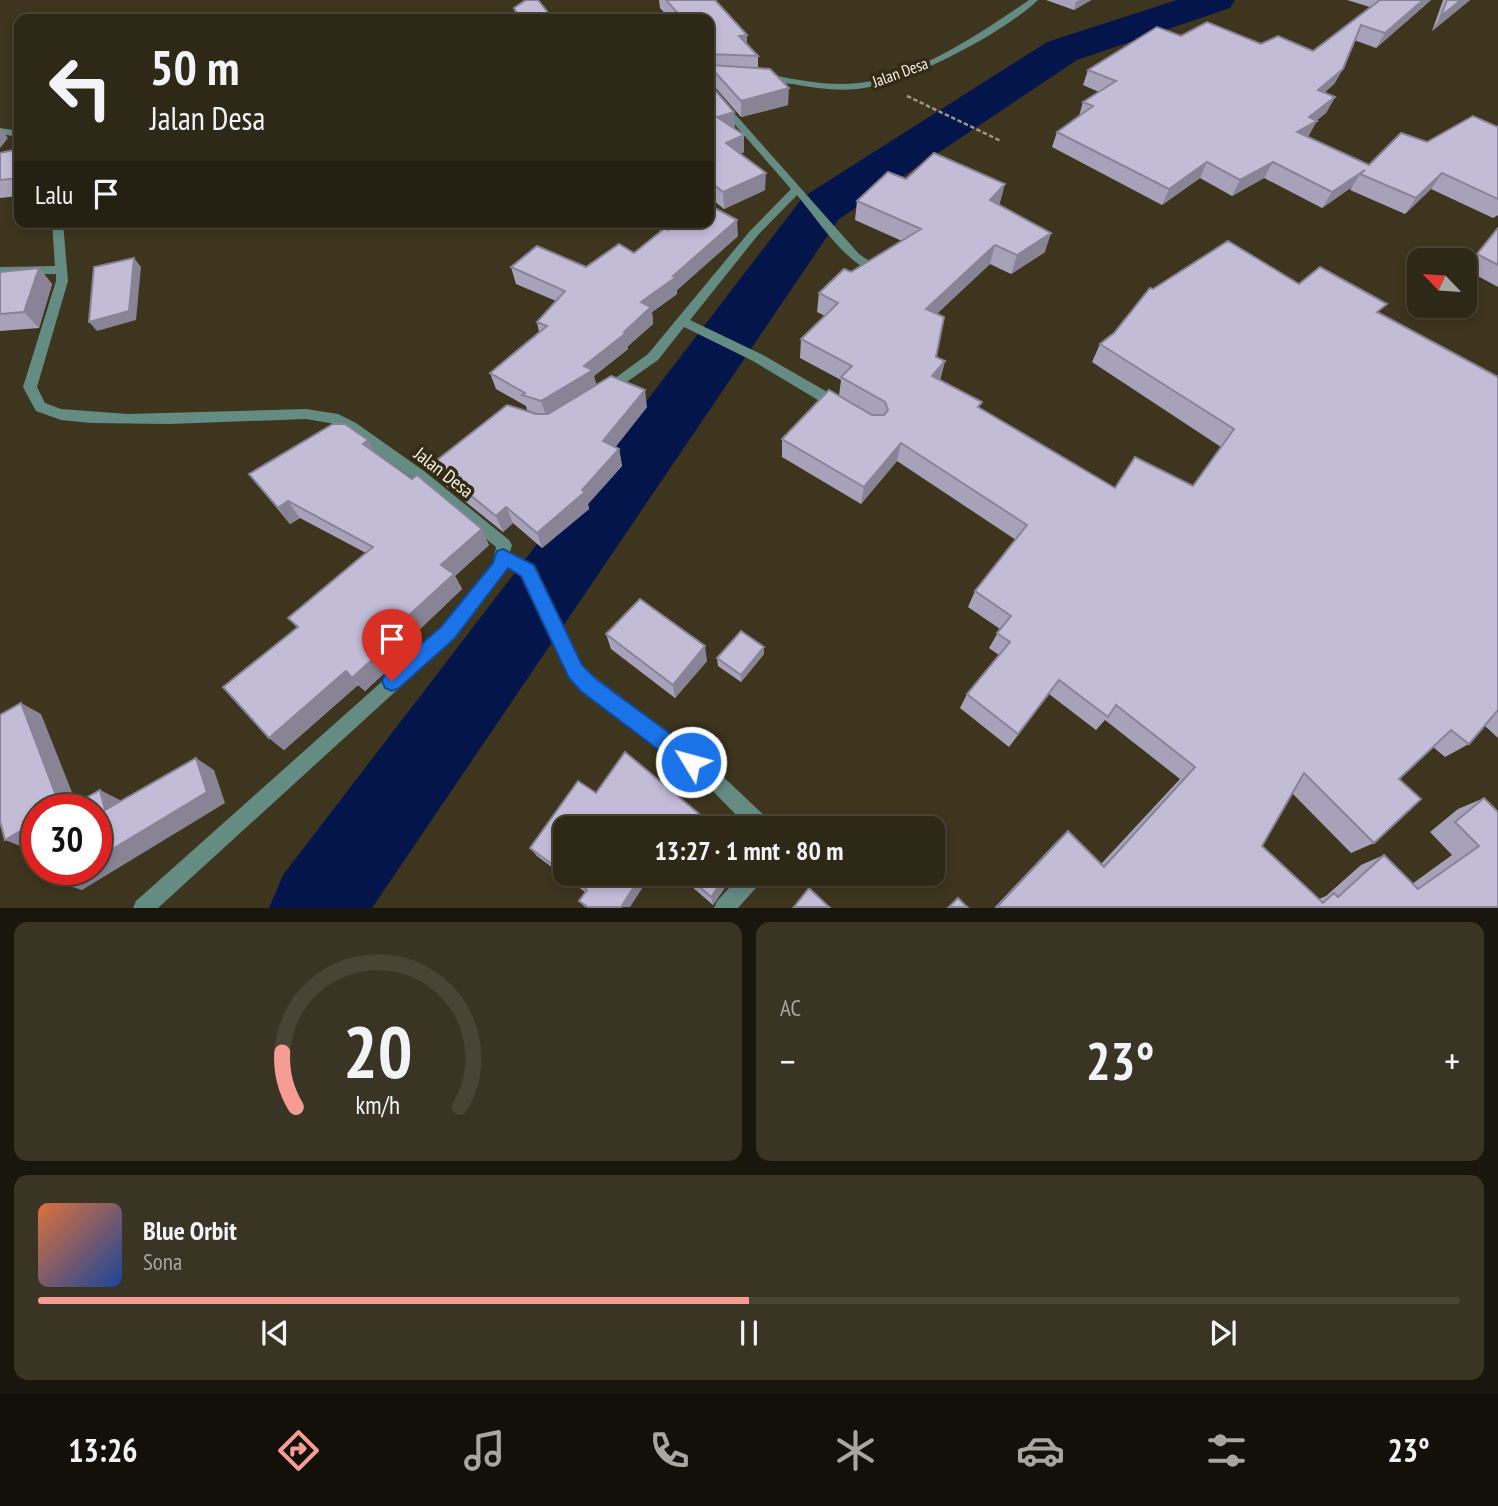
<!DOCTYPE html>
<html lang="id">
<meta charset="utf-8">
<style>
:root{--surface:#2e2817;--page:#3a3424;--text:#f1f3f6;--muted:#a7a6a1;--line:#494436;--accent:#f59c93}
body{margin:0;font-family:"PT Sans Narrow",sans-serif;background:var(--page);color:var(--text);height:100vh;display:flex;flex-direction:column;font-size:26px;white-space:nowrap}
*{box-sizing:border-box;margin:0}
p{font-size:23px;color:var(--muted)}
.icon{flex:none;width:38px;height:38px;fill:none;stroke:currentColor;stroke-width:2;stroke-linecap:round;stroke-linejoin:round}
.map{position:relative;height:908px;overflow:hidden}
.drawer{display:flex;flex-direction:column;gap:14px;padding:14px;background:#19160d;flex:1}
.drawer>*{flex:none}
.top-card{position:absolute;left:14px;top:14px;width:700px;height:214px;border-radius:14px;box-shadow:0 4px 10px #0003,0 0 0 2px var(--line);background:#2e2817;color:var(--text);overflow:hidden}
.needle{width:46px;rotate:295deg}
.tools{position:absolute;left:1407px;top:248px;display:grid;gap:14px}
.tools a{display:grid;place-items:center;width:70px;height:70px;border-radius:14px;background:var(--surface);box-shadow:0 4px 10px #0003,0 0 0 2px var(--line);font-size:35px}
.speed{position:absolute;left:21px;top:794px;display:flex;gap:14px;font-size:35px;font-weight:700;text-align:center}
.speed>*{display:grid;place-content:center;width:91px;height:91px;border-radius:50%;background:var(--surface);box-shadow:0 4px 10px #0003,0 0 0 2px var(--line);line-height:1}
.speed .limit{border:10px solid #d22;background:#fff;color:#111}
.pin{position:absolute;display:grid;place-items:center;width:60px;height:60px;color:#fff;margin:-72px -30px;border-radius:50% 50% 50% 0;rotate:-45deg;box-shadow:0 0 7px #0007}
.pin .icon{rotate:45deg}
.me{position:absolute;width:77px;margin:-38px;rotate:307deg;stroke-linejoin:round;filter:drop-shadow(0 0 5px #0008)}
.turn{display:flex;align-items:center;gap:24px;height:147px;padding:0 21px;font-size:32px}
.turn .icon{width:91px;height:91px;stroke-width:2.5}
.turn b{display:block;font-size:49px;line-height:60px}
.then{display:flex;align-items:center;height:66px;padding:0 21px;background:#0003;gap:14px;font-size:26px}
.big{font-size:52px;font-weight:700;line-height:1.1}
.drawer .widget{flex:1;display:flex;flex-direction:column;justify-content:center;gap:10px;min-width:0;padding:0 24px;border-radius:14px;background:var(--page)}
.drawer .dial{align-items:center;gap:0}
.dial svg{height:182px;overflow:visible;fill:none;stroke:var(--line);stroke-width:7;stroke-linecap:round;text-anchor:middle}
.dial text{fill:var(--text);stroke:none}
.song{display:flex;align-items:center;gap:21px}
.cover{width:84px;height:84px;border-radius:10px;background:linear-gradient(135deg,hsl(20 70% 55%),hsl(220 70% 35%))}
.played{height:7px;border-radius:4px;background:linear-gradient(90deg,var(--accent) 50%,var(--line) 50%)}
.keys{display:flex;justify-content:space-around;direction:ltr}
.heat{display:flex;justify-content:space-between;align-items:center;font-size:38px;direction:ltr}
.drawer .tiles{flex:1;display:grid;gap:14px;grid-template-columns:1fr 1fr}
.widget:last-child{grid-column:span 2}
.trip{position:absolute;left:553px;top:816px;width:392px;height:70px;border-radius:14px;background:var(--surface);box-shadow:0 4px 10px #0003,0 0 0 2px var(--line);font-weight:700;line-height:70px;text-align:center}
.dock{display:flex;height:112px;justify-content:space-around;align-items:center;background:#121009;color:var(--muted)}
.dock .icon{width:49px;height:49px}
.dock .current{color:var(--accent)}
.dock b{font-size:32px;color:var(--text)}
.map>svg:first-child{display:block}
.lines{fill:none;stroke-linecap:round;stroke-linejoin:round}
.river{fill:#04154b;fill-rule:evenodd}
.path{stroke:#9e9685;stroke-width:2.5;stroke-dasharray:4.5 2.5;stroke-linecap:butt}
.minor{fill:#658c82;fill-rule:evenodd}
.wall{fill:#a7a2b9}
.shaded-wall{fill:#888496}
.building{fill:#c2bcd7;stroke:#888496;stroke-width:2}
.route{fill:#1a73e8;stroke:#114b97;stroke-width:2}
.labels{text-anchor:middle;stroke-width:7;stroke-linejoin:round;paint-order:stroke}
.far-street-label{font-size:16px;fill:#f8f2e5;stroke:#332b15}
.street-label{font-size:19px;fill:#f8f2e5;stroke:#332b15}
</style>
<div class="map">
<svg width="1498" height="908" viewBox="0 0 1498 908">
<rect width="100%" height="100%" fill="#3e351f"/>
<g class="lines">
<path class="river" d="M1177,0H1235L1230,8L1077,60L839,219L372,908H269L283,875L803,197L1047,42Z"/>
<path class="path" d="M907,96L1001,141"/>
<g class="minor">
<path d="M1029,0H1038C1002,34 907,84 857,89C836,91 814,88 793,84C782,83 767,82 757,76L762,73C793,79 827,87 859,83C918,76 981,33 1029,0Z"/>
<path d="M709,87L712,88L859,254L881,269L875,273C844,262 818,220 797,195L758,235L690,320L763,355L843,401L845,405L843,409H833L753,361L684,327L658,360L611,393H601L599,390L648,354L750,231L791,189L709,95Z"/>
<path d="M0,128L19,131V137L0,134Z"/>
<path d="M52,222H63L68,281L37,387L45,403L61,409L128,414L306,409L338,414L356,423L424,471L509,540L512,545L510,552L532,565L581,666L716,770L770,821L772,828H749L704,782L583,691L569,678L521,575L507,567L454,638L158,908H133L136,901L442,628L493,563L496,547L414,479L335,424L306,419L169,424L91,423L61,420L36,411L23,387L56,281V274L0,275V267L55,266Z"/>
<path d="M743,873H766L763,880L738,908H714L717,901Z"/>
</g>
</g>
<g class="wall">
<path d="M659,0H715L747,45L758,56V68L788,105L741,117L714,86H711L734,129L744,135V152L740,154L765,190L724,209L709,197V19H670L660,8Z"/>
<path d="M1046,0H1091L1074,10Z"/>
<path d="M1347,0H1431L1376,48L1354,40L1343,69L1334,84L1324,93L1335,97L1326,113L1316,121L1308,137L1369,165L1427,142L1498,127V215L1493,218L1431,189L1405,214L1350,190L1352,187L1322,208L1264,178L1232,196L1200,178L1162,205L1052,147L1057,132L1079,116L1083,102L1099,92L1083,85L1088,70L1181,36L1313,51L1370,7Z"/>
<path d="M1443,0H1470L1432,31Z"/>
<path d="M514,8L553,19H516Z"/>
<path d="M19,149V196L0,198V153Z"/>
<path d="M906,179L1000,203L998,205L1045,252L1011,274L990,264L936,314V357L945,361L940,380L980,408L1115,488L1193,486L1221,447L1092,362L1100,344L1114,333L1153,289L1299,284L1379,313L1498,377V738L1485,726L1469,744L1445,757L1433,747L1399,779L1374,843L1351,853L1292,793L1262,846L1319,899L1326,896L1361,865L1384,855L1412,884L1452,855L1430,832L1458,809L1484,798L1498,907H995L1057,841L1068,831L1101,864L1180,779L1105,720L1096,730L1049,694L1009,747L960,708L967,694L999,655L989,648L1000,629L968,607L975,591L1016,540L897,461L861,504L782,457V439L839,396L841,380L800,358L801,339L825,316L817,312L819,293L902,241L855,220L857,201Z"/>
<path d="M1498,227V287L1465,269Z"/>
<path d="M738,236L677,290V294L652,312L653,324L628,346V349L594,376L596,385L647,407L615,447L619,449L622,466L588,504L589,509L542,548L513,523L503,532L440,481L432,464L536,414H538L527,410L526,406L496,389L490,373L539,332L537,322L556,301L516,284L511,267H586L634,253Z"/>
<path d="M39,268L52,284L39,328L0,331V272Z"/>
<path d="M368,440L375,452L489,545L455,576L462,589L417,632L422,638L365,691L358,685L284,750L269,738L297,627L288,618L366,553L300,518L290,524L249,474Z"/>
<path d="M606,634L707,661L675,698L611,649Z"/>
<path d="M764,647V654L741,682L718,666L717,658Z"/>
<path d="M596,793L716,828H565L630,907H585L579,901L585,892L537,856L530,848Z"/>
<path d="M676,873H735L713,905Z"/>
</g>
<g class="shaded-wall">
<path d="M1079,0H1091L1074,10L1076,2Z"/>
<path d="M1423,0H1431L1376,48L1385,33Z"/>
<path d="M1461,0H1470L1432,31L1441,16Z"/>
<path d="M747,35V51L739,36Z"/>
<path d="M1343,69L1334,84L1309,106L1318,90Z"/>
<path d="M789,88L788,105L741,117V101Z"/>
<path d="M1335,97L1326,113L1309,126L1317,121L1308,137L1288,148L1297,132L1309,117Z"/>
<path d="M734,112L735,128L717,133V117Z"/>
<path d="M0,128L8,138L0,148Z"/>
<path d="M744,135V152L727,160L726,143Z"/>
<path d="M1207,162L1200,178L1162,205L1169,189Z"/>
<path d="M1273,162L1264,178L1232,196L1240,180Z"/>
<path d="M1365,170L1360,174L1352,187L1322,208L1332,192Z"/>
<path d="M766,173L765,190L724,209L723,192Z"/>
<path d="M1442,173L1431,189L1405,214L1416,198Z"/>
<path d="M1005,184L1000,203L985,219L990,200Z"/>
<path d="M737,220L738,236L677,290V294L652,312L653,324L628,346V349L594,376L597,386L546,416L541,401L624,332L641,302Z"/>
<path d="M1051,233L1045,252L1011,274L1017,255Z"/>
<path d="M995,245L990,264L922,328L926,309Z"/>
<path d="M134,258L141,267L136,320L97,331L89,322Z"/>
<path d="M39,268L52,284L39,328L24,312Z"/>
<path d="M945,361L940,380L932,376Z"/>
<path d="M645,390L647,407L607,458L603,441Z"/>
<path d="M368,440L378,457L363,444Z"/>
<path d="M901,443L897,461L861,504L864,487Z"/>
<path d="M619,449L622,466L588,504L589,509L542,548L537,533L582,490Z"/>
<path d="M288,501L300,518L290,524L278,508Z"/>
<path d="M506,507L513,523L503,532L496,516Z"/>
<path d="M482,529L489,545L455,576L462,589L417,632L422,638L365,691L352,678L406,618L441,565Z"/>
<path d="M705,646L707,661L675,698L673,685Z"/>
<path d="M764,647V654L741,682V675Z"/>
<path d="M346,671L358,685L284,750L269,738Z"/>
<path d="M21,703L41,714L79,810H54Z"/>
<path d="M196,758L214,770L225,803L82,890L57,882L78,870H96V859Z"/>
<path d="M100,790L122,801L105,810Z"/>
<path d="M37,821V843L28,849L5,840Z"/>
<path d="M643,873H652L630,907H621Z"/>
<path d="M728,873H735L713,905L711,897Z"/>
</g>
<g class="building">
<path d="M526,0H538L553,19H521L514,8Z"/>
<path d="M666,0H715L747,35L739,36L758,56L709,54V19H683Z"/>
<path d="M1380,0H1423L1385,33L1361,25L1343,69L1318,90L1335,97L1309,117L1317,121L1297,132L1369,165L1401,133L1427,142L1473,116L1498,127V199L1442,173L1416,198L1360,174L1365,170L1332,192L1273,162L1240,180L1207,162L1169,189L1057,132L1093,106L1083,102L1116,81L1088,70L1157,27L1181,36L1207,22L1261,44L1278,36L1313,51Z"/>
<path d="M1447,0H1461L1441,16Z"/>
<path d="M709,65L770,69L789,88L741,101L713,70L709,69Z"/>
<path d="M709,83L734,112L717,117L744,135L726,143L766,173L723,192L709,181Z"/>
<path d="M19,149V178L0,180V153Z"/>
<path d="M934,153L1005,184L990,200L1051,233L1017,255L995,245L926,309L944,317L936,357L945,361L932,376L982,402L978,407L1115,488L1135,457L1193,486L1234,429L1100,344L1114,333L1150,288L1153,289L1228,241L1299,284L1320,267L1387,304L1377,312L1498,377V710L1469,744L1451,730L1399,779L1421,799L1374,843L1304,773L1262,846L1323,903L1334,893L1338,897L1384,855L1418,889L1479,846L1455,822L1484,798L1498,812V907H997L1068,831L1104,867L1195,767L1116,705L1108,717L1059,680L1018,734L967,694L1010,642L997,633L1011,616L975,591L1027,525L901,443L864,487L782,439L829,390L872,415H884L888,410L885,402L841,377L852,366L801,339L838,303L819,293L844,269L851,272L921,229L857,201L888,172L906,179Z"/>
<path d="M709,205L737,220L673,276L676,277L641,302L651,307L624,332L626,333L584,366L593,370L541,401L522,395L525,393L490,373L547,326L537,322L565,291L511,267L537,246L586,267L619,244L634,253L665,228L668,230L678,222H709Z"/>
<path d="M1498,228V265L1477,254Z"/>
<path d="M134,258L129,311L89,322L94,267Z"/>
<path d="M39,268L24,312L0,314V272Z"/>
<path d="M611,376L645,390L603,441L619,449L582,490L585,492L537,533L506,507L496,516L432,464L507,405L536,414H548Z"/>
<path d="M333,424H345L368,440L363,444L412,479L417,475L482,529L441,565L454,574L406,618L412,623L352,678L346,671L269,738L223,687L298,627L288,618L373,547L288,501L278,508L249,474Z"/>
<path d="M640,599L705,646L673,685L606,634Z"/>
<path d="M741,631L764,647L741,675L717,658Z"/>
<path d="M21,703L60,806L54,810H37V821L5,840L0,821V715Z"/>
<path d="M625,752L716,828H565V873H643L621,907H588L579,901L587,890L530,848L578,781L596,793Z"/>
<path d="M196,758L207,792L96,859V810H65L100,790L105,810Z"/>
<path d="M55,870H78L57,882Z"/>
<path d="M684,873H728L711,897Z"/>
<path d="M809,888L829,907H794Z"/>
<path d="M958,898L967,907H949Z"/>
</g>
<path class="route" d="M503,549L534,565L582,665L596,679L698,754L701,762L698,769L691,772L684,769L582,692L569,678L521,576L508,568L454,639L399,688L392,691L385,688L382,681L385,675L441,627L493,563L497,551Z"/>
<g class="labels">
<g class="far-street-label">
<text transform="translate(900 72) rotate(-20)" y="6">Jalan Desa</text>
</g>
<g class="street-label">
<text transform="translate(444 472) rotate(38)" y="7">Jalan Desa</text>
</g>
</g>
</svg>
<div class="tools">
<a><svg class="needle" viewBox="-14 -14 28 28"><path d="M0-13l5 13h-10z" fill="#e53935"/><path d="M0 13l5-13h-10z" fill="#a7a6a1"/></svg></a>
</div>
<div class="speed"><div class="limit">30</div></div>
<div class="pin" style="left:392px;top:681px;background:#d93025"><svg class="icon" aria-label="arrive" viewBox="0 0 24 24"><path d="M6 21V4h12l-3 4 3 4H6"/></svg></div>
<svg class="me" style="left:691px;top:762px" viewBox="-20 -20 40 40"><circle r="17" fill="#1a73e8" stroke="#fff" stroke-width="3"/><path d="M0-11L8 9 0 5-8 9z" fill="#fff"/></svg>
<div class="trip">13:27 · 1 mnt · 80 m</div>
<div class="top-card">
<div class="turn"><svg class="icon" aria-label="left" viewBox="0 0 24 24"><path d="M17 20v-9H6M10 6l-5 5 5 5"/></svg><div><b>50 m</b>Jalan Desa</div></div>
<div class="then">Lalu<svg class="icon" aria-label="arrive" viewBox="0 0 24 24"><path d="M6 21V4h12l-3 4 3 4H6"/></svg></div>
</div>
</div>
<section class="drawer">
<div class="tiles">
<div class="widget dial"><svg viewBox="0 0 100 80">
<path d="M14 69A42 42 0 1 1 86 69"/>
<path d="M14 69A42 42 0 0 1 8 45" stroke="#f59c93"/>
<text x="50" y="56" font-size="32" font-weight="700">20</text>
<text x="50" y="72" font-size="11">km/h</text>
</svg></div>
<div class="widget"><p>AC</p>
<div class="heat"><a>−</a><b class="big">23°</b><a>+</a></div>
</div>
<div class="widget">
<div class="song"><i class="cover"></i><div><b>Blue Orbit</b><p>Sona</p></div></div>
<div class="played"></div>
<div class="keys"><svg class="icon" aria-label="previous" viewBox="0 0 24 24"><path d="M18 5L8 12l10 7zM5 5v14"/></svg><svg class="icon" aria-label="pause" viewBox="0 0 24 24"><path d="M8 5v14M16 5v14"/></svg><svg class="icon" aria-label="next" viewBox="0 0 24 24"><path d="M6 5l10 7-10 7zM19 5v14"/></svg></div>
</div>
</div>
</section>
<nav class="dock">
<b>13:26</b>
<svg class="icon current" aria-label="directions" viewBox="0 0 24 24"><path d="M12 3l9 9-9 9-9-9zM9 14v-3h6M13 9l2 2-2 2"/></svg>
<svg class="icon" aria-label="music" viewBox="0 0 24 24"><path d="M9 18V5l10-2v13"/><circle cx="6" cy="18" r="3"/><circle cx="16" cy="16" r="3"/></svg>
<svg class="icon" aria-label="phone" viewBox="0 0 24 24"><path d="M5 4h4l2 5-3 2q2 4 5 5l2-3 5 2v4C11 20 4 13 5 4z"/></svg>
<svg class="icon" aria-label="climate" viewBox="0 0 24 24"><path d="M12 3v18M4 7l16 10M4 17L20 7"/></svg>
<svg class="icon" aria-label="car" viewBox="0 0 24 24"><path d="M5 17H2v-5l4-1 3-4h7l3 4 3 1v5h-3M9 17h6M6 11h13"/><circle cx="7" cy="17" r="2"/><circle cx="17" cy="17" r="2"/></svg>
<svg class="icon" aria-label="filters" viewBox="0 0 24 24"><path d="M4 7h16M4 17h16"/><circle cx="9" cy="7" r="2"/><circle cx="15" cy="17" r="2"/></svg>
<b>23°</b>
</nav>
